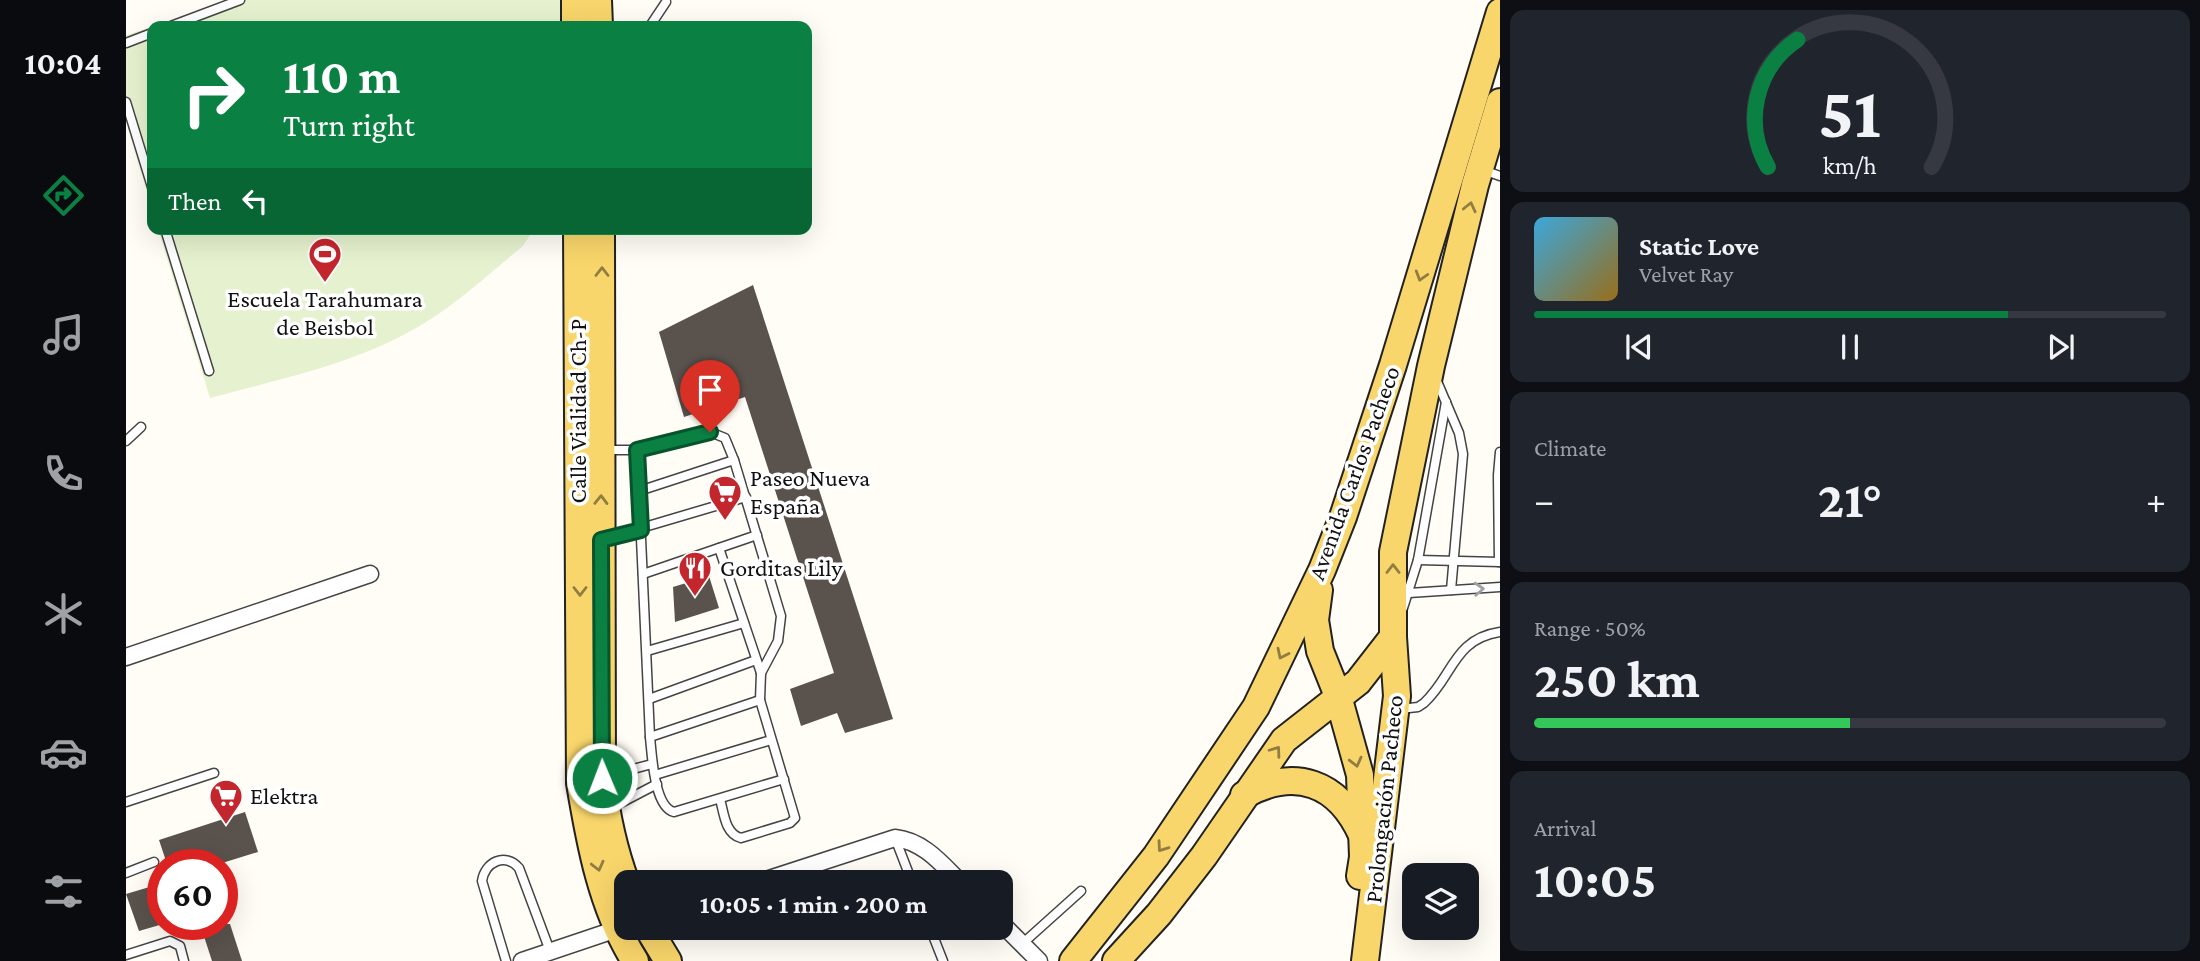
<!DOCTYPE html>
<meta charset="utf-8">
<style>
:root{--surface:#171b24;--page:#20242c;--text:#f1f3f6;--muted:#9ea1a6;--line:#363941;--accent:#0b8043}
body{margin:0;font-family:"Crimson Pro",serif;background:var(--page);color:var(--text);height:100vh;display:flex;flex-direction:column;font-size:26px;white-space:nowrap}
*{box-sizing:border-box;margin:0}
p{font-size:23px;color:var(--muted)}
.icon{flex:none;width:38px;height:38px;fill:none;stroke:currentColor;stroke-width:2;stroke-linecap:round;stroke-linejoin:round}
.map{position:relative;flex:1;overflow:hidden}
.panel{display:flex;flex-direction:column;gap:10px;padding:10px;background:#0d0f14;width:700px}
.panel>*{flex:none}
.hud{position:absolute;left:21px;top:21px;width:665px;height:214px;border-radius:14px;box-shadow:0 7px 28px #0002;background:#0b8043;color:#fff;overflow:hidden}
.fabs{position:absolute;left:1276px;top:863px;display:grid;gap:14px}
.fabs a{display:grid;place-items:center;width:77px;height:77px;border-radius:14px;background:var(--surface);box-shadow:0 7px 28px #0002;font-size:35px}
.speed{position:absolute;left:21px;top:849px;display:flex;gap:14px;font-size:35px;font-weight:700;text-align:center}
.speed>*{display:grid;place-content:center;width:91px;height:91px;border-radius:50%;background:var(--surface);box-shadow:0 7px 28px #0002;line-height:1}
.speed .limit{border:10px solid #d22;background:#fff;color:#111}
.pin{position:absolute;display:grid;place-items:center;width:60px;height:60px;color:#fff;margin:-72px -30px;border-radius:50% 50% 50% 0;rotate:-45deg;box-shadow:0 0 7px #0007}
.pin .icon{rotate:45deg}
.me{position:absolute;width:77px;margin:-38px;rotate:359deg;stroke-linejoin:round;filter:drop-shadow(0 0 5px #0008)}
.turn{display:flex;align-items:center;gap:24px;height:147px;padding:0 21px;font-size:32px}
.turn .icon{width:91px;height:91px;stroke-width:2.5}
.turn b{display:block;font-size:49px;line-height:60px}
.then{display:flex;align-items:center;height:66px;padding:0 21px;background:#0003;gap:14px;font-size:26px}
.big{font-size:52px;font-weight:700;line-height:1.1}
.panel .tile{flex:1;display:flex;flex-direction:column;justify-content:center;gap:10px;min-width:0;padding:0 24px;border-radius:14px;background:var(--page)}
.panel .dial{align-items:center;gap:0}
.dial svg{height:182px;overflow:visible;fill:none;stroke:var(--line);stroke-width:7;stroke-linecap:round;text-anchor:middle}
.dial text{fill:var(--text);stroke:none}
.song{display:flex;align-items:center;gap:21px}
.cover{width:84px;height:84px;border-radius:10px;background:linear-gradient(135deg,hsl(200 70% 55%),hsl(40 70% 35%))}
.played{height:7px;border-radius:4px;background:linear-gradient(90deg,var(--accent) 75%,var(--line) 75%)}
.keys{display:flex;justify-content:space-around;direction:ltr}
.heat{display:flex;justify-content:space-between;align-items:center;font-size:38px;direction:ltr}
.charge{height:10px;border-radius:5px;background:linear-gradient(90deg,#34c759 50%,var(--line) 0)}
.trip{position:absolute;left:488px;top:870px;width:399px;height:70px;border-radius:14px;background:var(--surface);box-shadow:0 7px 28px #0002;font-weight:700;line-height:70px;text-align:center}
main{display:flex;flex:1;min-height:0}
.tab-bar{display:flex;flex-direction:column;width:126px;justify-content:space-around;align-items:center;background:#090b0e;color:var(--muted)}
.tab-bar .icon{width:49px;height:49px}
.tab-bar .on{color:var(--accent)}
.tab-bar b{font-size:32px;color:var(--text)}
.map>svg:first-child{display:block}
.pitch{fill:#e6f2cf}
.building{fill:#5a524d}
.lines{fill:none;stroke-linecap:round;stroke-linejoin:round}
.service-casing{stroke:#444;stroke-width:11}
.minor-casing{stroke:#444;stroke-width:19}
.primary-casing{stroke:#222;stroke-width:30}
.service{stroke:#fff;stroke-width:8}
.minor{stroke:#fff;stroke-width:16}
.primary{stroke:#f9d66b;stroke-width:26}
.oneway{stroke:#917d42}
.oneway2{stroke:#a0a0a0}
.route-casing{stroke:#07532c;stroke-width:18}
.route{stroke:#0b8043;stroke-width:12}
.labels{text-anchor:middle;stroke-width:7;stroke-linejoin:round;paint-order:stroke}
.poi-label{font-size:24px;fill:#111;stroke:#fff;text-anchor:start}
.street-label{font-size:24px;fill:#111;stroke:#fff}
</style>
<main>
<nav class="tab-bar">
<b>10:04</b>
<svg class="icon on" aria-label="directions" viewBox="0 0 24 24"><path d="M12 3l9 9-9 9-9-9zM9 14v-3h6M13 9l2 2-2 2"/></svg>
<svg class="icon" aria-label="music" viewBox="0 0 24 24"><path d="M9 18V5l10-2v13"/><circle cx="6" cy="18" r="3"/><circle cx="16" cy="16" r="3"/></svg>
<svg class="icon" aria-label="phone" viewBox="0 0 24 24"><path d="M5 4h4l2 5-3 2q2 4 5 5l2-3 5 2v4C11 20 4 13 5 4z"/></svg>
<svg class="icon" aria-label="climate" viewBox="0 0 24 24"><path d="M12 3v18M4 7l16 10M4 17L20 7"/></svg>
<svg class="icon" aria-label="car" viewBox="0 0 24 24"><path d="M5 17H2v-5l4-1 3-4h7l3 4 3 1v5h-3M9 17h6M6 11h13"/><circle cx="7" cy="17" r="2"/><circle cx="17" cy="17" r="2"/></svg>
<svg class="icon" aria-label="filters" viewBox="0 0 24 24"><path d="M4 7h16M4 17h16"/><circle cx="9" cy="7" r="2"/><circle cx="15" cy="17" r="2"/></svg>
</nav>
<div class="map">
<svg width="1374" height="961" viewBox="0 0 1374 961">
<rect width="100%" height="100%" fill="#fffdf5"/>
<g class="pitch">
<path d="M115,0H446L447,26H29Z"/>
<path d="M26,27V209L0,122V35Z"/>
<path d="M32,229H408L397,246C367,270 333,302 300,322C235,363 157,378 84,398Z"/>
</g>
<g class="building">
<path d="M627,285L767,719L719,733L711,713L675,726L664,689L708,673L619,397L558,417L533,332Z"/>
<path d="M583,576L593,608L549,622L547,587Z"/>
<path d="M119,812L132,852L93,864H41L33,840Z"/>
<path d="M37,883V924L13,931L0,894Z"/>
<path d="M74,924H104L116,961H86Z"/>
</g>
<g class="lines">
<defs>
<g id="service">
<path d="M45,26L114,0"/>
<path d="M524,26L540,2"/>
<path d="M0,43L26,33"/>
<path d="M0,102L26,187"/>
<path d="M1357,170L1374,176"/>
<path d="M39,229L83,371"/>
<path d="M1310,379L1333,433L1337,454L1325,590"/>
<path d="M0,441L15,427"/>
<path d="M478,450H511L524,737C526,755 528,807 548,812L658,779"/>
<path d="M511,450L584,432L599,438L608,460L655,616L652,641L635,673L634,700L669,818L664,823L615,838C599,834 598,813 594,799"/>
<path d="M513,491L608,460"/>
<path d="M478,539L620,497"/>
<path d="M593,548L635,673"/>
<path d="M1292,560L1374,562"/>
<path d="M1373,562L1372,475L1374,452"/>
<path d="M517,574L631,535"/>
<path d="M1283,593L1374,587"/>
<path d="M1277,608L1292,560L1320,402"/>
<path d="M521,651L618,623"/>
<path d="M523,699L630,660"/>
<path d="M1274,709L1292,707L1298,703C1327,677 1327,639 1374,632"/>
<path d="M524,737L634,700"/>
<path d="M529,775L645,740"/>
<path d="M481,776L526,764"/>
<path d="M0,802L88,773"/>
<path d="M485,808L531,784"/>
<path d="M769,838L786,882"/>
<path d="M0,873L28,862"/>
<path d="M804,928L817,961"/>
<path d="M896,944L955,891"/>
<path d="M0,955L44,941L54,946L58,961"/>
<path d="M380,961L356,881C359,862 379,852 393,868L424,951"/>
</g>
<g id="minor">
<path d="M0,657L244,574"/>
<path d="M634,882L769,838C797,841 815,863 834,882"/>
<path d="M875,923L913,961"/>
<path d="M396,961L500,926"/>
</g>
<g id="primary">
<path d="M449,0V26"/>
<path d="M472,0L473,26"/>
<path d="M451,229L454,783C464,844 476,909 509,961"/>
<path d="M475,229L476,778C480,814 487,848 500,883"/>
<path d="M1193,590L1189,620L1194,651L1212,696L1234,775L1237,857L1234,876"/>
<path d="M1118,795C1169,767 1212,782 1236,835"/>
<path d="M522,928L542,961"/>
<path d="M947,961L1030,856L1130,707L1196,570L1217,517L1267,365L1374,12"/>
<path d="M990,961L1033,914L1078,856L1158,740L1232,682L1267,637"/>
<path d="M1239,961L1271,696L1267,637V552L1305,366L1349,185L1374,102"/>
</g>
</defs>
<use href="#service" class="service-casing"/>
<use href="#minor" class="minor-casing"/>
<use href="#primary" class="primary-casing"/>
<use href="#service" class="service"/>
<use href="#minor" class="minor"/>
<use href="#primary" class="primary"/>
</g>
<defs><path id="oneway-chevron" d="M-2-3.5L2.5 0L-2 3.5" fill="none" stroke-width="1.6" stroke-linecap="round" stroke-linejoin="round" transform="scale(1.75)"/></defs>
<g class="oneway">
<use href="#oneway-chevron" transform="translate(1344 207) rotate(-77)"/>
<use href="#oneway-chevron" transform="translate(476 272) rotate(-90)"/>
<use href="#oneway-chevron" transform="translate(1295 276) rotate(107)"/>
<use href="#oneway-chevron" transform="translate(475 500) rotate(-89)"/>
<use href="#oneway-chevron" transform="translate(1267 569) rotate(-90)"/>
<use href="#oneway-chevron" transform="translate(454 591) rotate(90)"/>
<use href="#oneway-chevron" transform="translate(1156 654) rotate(116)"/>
<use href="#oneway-chevron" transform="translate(1150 751) rotate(-54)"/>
<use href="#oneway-chevron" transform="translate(1230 762) rotate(76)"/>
<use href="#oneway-chevron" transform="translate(1036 847) rotate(125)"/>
<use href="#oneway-chevron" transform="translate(472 866) rotate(76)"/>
</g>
<use class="oneway2" href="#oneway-chevron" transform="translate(1353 589) rotate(-3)"/>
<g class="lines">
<defs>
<path id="route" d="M476,778L475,540L515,530L511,450L584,432"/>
</defs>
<use href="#route" class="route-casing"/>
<use href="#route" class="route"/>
</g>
<defs>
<symbol id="stadium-pin" viewBox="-11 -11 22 30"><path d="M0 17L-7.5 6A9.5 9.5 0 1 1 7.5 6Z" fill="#c4262e" stroke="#fff"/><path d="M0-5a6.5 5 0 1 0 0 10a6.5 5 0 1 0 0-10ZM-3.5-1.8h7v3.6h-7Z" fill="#fff"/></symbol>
<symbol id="supermarket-pin" viewBox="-11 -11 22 30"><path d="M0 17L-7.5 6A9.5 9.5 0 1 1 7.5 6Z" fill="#c4262e" stroke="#fff"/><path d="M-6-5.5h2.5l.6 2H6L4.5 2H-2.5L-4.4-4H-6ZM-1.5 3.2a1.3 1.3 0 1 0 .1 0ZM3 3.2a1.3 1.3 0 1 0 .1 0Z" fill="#fff"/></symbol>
<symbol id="restaurant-pin" viewBox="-11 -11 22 30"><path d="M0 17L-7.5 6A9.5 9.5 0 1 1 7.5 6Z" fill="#c4262e" stroke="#fff"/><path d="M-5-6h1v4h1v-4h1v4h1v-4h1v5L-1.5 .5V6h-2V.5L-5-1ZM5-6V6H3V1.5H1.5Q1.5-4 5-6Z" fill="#fff"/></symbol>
</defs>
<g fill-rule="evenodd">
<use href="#stadium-pin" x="180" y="235" width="38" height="52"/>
<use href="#supermarket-pin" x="580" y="473" width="38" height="52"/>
<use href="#restaurant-pin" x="550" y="549" width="38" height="52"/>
<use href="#supermarket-pin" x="81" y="777" width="38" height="52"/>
</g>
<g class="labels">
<g class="poi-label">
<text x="199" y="307" text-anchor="middle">Escuela Tarahumara<tspan x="199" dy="28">de Beisbol</tspan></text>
<text x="624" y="486">Paseo Nueva<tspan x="624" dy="28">España</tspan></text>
<text x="594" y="576">Gorditas Lily</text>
<text x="124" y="804">Elektra</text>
</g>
<g class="street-label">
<text transform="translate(452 411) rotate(-90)" y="8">Calle Vialidad Ch-P</text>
<text transform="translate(1228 473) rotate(-70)" y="8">Avenida Carlos Pacheco</text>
<text transform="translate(1258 799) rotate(-84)" y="8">Prolongación Pacheco</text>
</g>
</g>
</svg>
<div class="fabs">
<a><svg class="icon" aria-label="layers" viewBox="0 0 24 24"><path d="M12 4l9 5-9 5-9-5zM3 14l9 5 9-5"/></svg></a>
</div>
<div class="speed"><div class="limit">60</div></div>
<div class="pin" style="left:584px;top:432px;background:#d93025"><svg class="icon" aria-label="arrive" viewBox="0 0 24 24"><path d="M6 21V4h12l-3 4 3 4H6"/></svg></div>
<svg class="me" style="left:476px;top:778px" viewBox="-20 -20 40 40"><circle r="17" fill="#0b8043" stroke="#fff" stroke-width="3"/><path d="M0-11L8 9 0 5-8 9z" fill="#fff"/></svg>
<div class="trip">10:05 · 1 min · 200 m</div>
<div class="hud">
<div class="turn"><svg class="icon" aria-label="right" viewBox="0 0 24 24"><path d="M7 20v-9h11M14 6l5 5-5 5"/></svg><div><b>110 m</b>Turn right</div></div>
<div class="then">Then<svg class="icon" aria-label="left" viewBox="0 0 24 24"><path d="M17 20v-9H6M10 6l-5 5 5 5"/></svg></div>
</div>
</div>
<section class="panel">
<div class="tile dial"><svg viewBox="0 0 100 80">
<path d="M14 69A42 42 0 1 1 86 69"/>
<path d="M14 69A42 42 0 0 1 27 13" stroke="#0b8043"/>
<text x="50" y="56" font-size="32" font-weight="700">51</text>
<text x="50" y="72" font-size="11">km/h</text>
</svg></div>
<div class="tile">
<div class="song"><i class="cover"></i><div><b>Static Love</b><p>Velvet Ray</p></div></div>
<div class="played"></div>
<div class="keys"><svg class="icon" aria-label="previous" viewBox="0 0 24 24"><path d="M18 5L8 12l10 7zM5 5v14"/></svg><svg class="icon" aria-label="pause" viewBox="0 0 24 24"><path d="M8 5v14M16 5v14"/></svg><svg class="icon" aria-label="next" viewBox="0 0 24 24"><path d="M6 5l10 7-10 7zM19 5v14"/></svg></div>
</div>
<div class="tile"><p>Climate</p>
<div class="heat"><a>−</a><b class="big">21°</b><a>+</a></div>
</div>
<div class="tile"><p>Range · 50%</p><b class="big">250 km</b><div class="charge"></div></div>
<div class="tile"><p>Arrival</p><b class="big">10:05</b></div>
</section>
</main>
